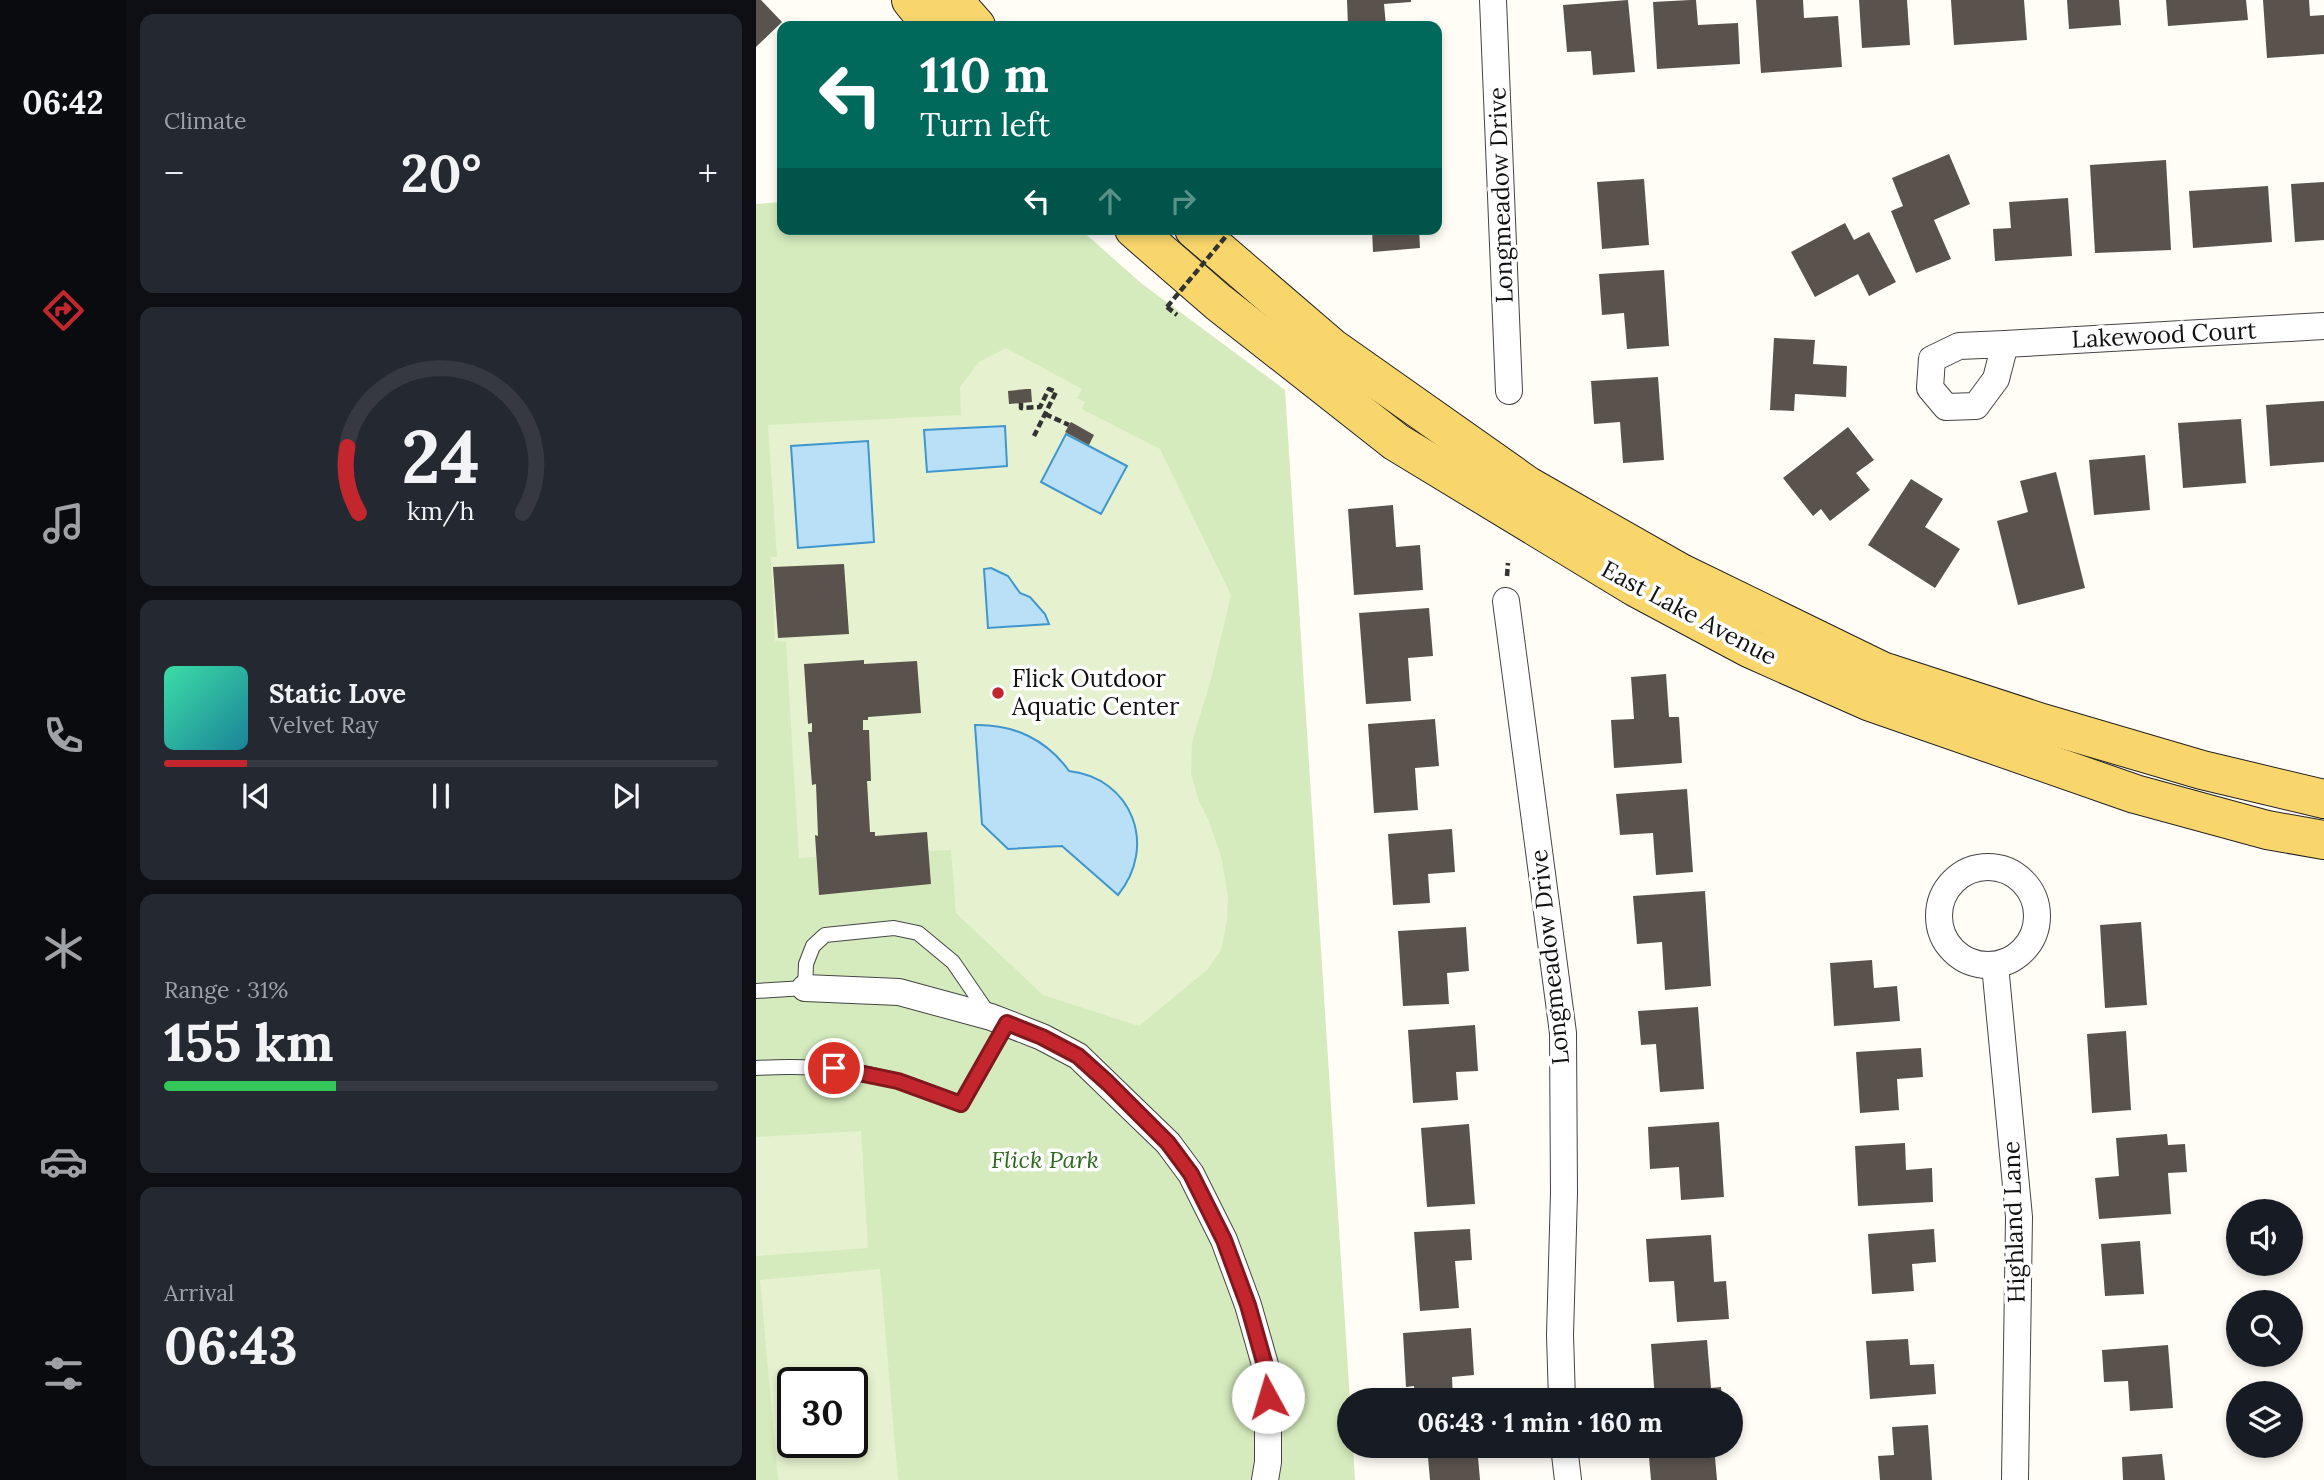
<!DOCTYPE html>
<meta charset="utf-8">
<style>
:root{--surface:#171b24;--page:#242831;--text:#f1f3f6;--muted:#9ea1a6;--line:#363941;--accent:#c4262e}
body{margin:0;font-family:Lora,serif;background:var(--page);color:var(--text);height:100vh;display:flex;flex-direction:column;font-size:26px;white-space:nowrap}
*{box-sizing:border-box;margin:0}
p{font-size:23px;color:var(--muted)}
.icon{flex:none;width:38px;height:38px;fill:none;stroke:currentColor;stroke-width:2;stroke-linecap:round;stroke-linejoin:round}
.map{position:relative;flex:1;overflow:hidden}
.sheet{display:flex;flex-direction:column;gap:14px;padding:14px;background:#0d0f14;width:630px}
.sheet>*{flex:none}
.banner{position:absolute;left:21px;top:21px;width:665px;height:214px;border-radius:14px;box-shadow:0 4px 10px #0003;background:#00695c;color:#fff;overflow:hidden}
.controls{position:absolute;left:1470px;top:1199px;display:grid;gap:14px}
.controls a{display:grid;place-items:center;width:77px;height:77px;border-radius:50%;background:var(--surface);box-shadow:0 4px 10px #0003;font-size:35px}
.speed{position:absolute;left:21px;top:1367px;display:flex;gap:14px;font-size:35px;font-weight:700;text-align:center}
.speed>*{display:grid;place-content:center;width:91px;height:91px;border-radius:50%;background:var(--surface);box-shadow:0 4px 10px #0003;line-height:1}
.speed .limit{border:4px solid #111;border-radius:10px;background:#fff;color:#111}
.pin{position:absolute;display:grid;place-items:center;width:60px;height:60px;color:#fff;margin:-30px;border:4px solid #fff;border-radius:50%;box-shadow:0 2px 7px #0007}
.me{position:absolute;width:77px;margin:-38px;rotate:354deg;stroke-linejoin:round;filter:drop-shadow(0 0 5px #0008)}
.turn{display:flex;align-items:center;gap:24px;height:147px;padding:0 28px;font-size:32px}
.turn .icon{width:91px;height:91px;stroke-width:2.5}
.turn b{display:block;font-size:49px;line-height:60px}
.lanes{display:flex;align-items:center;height:66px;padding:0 28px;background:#0003;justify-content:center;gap:35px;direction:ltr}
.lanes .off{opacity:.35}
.big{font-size:52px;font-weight:800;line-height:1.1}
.sheet .card{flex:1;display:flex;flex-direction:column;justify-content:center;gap:10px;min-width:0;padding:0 24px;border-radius:14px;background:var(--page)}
.sheet .dial{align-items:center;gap:0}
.dial svg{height:182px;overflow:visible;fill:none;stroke:var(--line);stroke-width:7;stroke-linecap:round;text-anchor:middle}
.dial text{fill:var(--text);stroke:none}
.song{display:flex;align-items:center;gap:21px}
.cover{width:84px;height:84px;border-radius:10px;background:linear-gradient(135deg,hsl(160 70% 55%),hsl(190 70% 35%))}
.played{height:7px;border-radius:4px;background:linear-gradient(90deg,var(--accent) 15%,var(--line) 15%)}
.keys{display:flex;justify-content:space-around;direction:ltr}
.heat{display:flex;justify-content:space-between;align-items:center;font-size:38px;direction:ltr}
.charge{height:10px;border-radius:5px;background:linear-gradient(90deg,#34c759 31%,var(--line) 0)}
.trip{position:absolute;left:581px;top:1388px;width:406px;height:70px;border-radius:35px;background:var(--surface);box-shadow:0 4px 10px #0003;font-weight:800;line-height:70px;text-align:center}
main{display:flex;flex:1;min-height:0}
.menu{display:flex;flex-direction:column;width:126px;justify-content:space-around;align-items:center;background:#090b0e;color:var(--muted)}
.menu .icon{width:49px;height:49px}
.menu .on{color:var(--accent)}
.menu b{font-size:32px;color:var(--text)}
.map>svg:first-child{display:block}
.green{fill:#d5ebbd;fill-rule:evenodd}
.pitch{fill:#e6f2cf;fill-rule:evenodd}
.water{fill:#b9e0f7;stroke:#3f96cf;stroke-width:2}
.building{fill:#5a524d}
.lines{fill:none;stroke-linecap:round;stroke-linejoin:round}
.lane-casing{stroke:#444;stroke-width:16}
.street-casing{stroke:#444;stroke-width:28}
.primary-casing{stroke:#222;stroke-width:40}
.path{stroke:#333;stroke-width:4.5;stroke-dasharray:7 3.5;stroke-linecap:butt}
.lane{stroke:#fff;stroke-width:14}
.street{stroke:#fff;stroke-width:26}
.primary{stroke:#f9d66b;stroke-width:38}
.path-bridge{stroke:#333;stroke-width:4.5;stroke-dasharray:7 3.5;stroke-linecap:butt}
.route-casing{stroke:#7f191e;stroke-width:18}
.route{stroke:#c4262e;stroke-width:12}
.poi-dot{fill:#c4262e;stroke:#fff;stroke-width:2.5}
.labels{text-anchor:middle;stroke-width:7;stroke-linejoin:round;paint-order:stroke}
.street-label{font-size:24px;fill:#111;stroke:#fff}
.poi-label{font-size:24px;fill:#111;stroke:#fff;text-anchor:start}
.park-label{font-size:24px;font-style:italic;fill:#2f6b1f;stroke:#fff}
</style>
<main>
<nav class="menu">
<b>06:42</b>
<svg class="icon on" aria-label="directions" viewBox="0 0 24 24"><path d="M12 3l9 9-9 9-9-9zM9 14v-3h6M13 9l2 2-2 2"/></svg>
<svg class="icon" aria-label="music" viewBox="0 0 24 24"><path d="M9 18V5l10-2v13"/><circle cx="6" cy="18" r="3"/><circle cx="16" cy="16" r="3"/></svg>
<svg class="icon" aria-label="phone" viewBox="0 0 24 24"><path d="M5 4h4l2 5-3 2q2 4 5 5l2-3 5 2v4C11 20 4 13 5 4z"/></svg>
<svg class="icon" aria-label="climate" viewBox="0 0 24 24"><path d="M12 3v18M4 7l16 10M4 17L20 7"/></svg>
<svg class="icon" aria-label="car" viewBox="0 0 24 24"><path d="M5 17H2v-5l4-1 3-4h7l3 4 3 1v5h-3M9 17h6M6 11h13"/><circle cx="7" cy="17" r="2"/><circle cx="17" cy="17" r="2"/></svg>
<svg class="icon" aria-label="filters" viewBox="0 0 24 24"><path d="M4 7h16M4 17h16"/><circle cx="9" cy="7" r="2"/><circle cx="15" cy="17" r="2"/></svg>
</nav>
<section class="sheet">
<div class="card"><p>Climate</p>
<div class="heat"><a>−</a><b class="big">20°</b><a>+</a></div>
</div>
<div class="card dial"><svg viewBox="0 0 100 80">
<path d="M14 69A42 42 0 1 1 86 69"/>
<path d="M14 69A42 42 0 0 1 9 40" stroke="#c4262e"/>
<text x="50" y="56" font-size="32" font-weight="700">24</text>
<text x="50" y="72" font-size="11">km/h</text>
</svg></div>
<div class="card">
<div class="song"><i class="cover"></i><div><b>Static Love</b><p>Velvet Ray</p></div></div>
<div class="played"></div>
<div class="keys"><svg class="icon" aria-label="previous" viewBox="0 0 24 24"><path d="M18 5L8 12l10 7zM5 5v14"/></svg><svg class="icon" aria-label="pause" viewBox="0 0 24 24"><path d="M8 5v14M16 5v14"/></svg><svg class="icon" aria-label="next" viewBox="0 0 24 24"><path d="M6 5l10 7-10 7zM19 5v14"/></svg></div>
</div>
<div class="card"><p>Range · 31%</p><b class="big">155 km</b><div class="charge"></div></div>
<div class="card"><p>Arrival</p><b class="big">06:43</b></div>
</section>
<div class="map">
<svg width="1568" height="1480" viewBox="0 0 1568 1480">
<rect width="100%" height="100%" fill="#fffdf5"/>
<path class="green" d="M26,202V229H324L385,283L529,390L594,1400L593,1446H597L599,1480H0V204ZM37,1382H96V1442H37Z"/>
<g class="pitch">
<path d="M250,348L326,389L321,398L329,402L326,409L404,449L475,595L455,679L436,742L435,774L443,801L453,821L465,856L472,897L471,921L465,950L451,970L383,1026L287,995L200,913L195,850L172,851L175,884L63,895L60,857L43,858L30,642L19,641L15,557H21L12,425L205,415L204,387L223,362Z"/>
<path d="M105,1131L112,1248L0,1256V1137Z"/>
<path d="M124,1269L142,1480H22L4,1280ZM37,1382H96V1442H37Z"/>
</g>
<g class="water">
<path d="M249,426L251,466L171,472L168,430Z"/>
<path d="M310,434L371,466L345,514L285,482Z"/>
<path d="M112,441L118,542L42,548L35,446Z"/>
<path d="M235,568L252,576L264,593L274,597L289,614L293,624L232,628L228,569Z"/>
<path d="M219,725C258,724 291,740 313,771C376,778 402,846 362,895L306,846L252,849L226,824Z"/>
</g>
<g class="building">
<path d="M0,0H5L26,22L0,47Z"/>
<path d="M591,0H655V2L628,4L630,26H592Z"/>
<path d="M872,0L879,72L837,75L835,51L811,52L807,5Z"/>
<path d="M934,0H940L942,25L982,23L984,64L901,69L897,2Z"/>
<path d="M1000,0H1047L1048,18L1082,16L1086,67L1005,73Z"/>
<path d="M1103,0H1151L1154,45L1106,48Z"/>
<path d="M1195,0H1268L1271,40L1198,45Z"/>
<path d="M1311,0H1363L1365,25L1313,29Z"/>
<path d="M1410,0H1490L1492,20L1412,26Z"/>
<path d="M1507,0H1553L1554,16L1568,15V54L1511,58Z"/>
<path d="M1193,154L1214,204L1178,220L1195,259L1160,273L1135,211L1147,206L1136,178Z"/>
<path d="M1410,160L1415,250L1339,253L1334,165Z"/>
<path d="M888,179L893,245L846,249L841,182Z"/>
<path d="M1568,182V240L1539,242L1535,184Z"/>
<path d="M1512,186L1516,242L1437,248L1433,191Z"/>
<path d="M1312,198L1316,256L1239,261L1237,229L1255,228L1253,202Z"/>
<path d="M1089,223L1098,240L1113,232L1140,282L1113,296L1102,274L1059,297L1035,252Z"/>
<path d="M616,229H663L664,248L617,252Z"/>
<path d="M908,270L913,346L871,349L868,313L846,315L843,274Z"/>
<path d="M1018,338L1059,340L1057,364L1091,366L1090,397L1039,394L1038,411L1014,410Z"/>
<path d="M902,377L908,460L867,463L864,422L838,424L835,381Z"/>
<path d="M270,389H275L276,402L253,404L252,391Z"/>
<path d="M1568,401V462L1514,466L1510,405Z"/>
<path d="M1485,419L1490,483L1427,488L1422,423Z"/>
<path d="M315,422L338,435L333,445L309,432Z"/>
<path d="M1092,427L1118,460L1100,473L1114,490L1074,521L1065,509L1057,516L1027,478Z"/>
<path d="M1389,455L1394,510L1338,515L1333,460Z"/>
<path d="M1300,472L1329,588L1262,605L1241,521L1272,512L1264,481Z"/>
<path d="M1155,479L1187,499L1169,527L1204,549L1179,588L1112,545Z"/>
<path d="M637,505L640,547L664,545L667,590L598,595L592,509Z"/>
<path d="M88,564L93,634L22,638L17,567Z"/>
<path d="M673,608L677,656L652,658L655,701L610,704L603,613Z"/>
<path d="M108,660V664L161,661L165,713L112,717V720H107V730H113L115,781H111L114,832H119V836L171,832L175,884L63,895L59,835L62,836L60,784L56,785L52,732H56V723L52,724L48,664Z"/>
<path d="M910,674L913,717H923L926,763L858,768L855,720L878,719L875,677Z"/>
<path d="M679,719L683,766L659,768L662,810L618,813L612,724Z"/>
<path d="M931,789L937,872L900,875L897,833L864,835L860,794Z"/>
<path d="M696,829L699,872L672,874L674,903L637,905L632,834Z"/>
<path d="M949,891L955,986L909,990L906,942L881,944L877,896Z"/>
<path d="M1385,922L1391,1005L1349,1008L1344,925Z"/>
<path d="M710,927L713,971L691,973L693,1004L647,1006L642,931Z"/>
<path d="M1116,960L1118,988L1141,986L1144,1021L1078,1026L1074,963Z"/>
<path d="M942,1007L948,1089L904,1092L900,1044L885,1045L882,1011Z"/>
<path d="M719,1025L722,1071L700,1072L702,1100L657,1103L652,1030Z"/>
<path d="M1370,1031L1375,1110L1336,1113L1331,1034Z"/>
<path d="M1165,1048L1167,1077L1141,1079L1143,1110L1104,1113L1100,1052Z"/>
<path d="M963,1122L968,1197L925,1200L923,1167L894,1169L892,1127Z"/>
<path d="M713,1124L719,1204L671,1207L665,1128Z"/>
<path d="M1411,1134L1412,1145L1429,1144L1431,1172L1412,1173L1415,1214L1343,1219L1339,1178L1363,1176L1360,1138Z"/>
<path d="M1149,1143L1150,1170L1176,1168L1177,1202L1102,1206L1099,1146Z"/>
<path d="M714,1229L716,1260L699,1261L703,1308L664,1311L658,1232Z"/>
<path d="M1178,1229L1180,1262L1156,1264L1158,1291L1116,1294L1112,1234Z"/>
<path d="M955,1235L958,1282L970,1281L973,1319L921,1322L918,1281L893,1282L890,1239Z"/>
<path d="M1384,1241L1388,1294L1349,1296L1345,1244Z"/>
<path d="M715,1328L718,1375L696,1377L697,1400H659L658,1386L650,1387L647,1333Z"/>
<path d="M1152,1339L1154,1365L1178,1364L1180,1394L1114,1399L1110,1341Z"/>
<path d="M951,1340L955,1388L965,1387L966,1400H899L895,1344Z"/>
<path d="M1412,1345L1417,1408L1374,1411L1372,1381L1348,1382L1346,1350Z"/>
<path d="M1172,1425L1176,1480H1124L1122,1456L1138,1455L1136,1427Z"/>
<path d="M671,1446H721L724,1480H674Z"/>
<path d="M892,1446H958L961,1480H895Z"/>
<path d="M1406,1454L1409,1480H1367L1366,1457Z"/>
</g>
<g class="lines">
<defs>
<g id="lane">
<path d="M0,991L49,988L50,964L57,946L69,935L138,928L162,933L197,962L234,1016"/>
<path d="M0,1068C48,1065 96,1068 142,1081C163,1087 184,1096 205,1104L251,1023"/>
</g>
<g id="street">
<path d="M737,0L753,391"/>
<path d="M1249,344L1240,379L1220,406L1190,407L1174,388L1176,359L1203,346L1249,344L1568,326"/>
<path d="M750,601L807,1033L808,1193L804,1335L806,1400"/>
<circle cx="1232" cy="916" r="49"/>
<path d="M1239,965L1263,1217L1259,1480"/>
<path d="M49,988L143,992L235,1017L286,1037L322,1056L412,1143L435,1174L468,1240L492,1305L512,1375V1462L509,1480"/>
<path d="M808,1446L812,1480"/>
</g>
<g id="primary">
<path d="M155,0L176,26"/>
<path d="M197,0L220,26"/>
<path d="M378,229L462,302L640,442L879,587L995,649L1112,701L1379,794L1511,830L1568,840"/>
<path d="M438,229L575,347L772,486L923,572L1126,671L1286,723L1446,770L1568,799"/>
</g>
</defs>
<use href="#lane" class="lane-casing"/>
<use href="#street" class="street-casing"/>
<use href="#primary" class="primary-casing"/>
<g class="path">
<path d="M411,307L421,315"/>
<path d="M265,403V408L284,407L293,389L300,392L278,436"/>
<path d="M289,414L313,425"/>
<path d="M751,576L752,563"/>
</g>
<use href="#lane" class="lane"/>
<use href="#street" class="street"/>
<use href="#primary" class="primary"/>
<path class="path-bridge" d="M411,307L476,229"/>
</g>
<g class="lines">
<defs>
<path id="route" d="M78,1068L142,1081L205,1104L251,1023L286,1037L322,1056L352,1083L412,1143L435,1174L468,1240L492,1305L512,1376V1397"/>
</defs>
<use href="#route" class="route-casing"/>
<use href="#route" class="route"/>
</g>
<circle class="poi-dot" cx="242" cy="693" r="7"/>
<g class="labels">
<g class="street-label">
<text transform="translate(745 195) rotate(-92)" y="8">Longmeadow Drive</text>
<text transform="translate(1408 335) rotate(-3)" y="8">Lakewood Court</text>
<text transform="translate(933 613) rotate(28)" y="8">East Lake Avenue</text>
<text transform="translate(794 957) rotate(-96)" y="8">Longmeadow Drive</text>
<text transform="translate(1258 1222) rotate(-92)" y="8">Highland Lane</text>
</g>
<g class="poi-label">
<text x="256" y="687">Flick Outdoor<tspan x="256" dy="28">Aquatic Center</tspan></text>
</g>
<g class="park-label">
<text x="289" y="1168">Flick Park</text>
</g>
</g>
</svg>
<div class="controls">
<a><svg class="icon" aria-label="sound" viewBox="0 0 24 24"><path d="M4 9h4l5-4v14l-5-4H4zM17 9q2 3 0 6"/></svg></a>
<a><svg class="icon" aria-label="search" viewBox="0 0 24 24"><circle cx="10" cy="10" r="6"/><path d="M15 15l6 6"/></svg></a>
<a><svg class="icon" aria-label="layers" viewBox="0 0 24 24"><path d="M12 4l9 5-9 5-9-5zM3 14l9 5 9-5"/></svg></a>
</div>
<div class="speed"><div class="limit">30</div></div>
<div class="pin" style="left:78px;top:1068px;background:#d93025"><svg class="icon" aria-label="arrive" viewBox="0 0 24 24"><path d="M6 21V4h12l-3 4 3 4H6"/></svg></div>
<svg class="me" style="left:512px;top:1397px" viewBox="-20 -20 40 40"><circle r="19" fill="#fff"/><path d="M0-13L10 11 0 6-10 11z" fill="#c4262e"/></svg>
<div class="trip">06:43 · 1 min · 160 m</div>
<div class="banner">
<div class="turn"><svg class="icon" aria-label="left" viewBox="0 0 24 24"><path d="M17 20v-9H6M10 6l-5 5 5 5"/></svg><div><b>110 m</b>Turn left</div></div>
<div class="lanes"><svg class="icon" aria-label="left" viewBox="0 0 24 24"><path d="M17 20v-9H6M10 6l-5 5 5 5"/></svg><svg class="icon off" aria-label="ahead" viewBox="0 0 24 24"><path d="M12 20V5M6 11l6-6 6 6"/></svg><svg class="icon off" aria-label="right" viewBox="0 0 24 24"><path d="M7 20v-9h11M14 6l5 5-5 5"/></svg></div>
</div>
</div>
</main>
